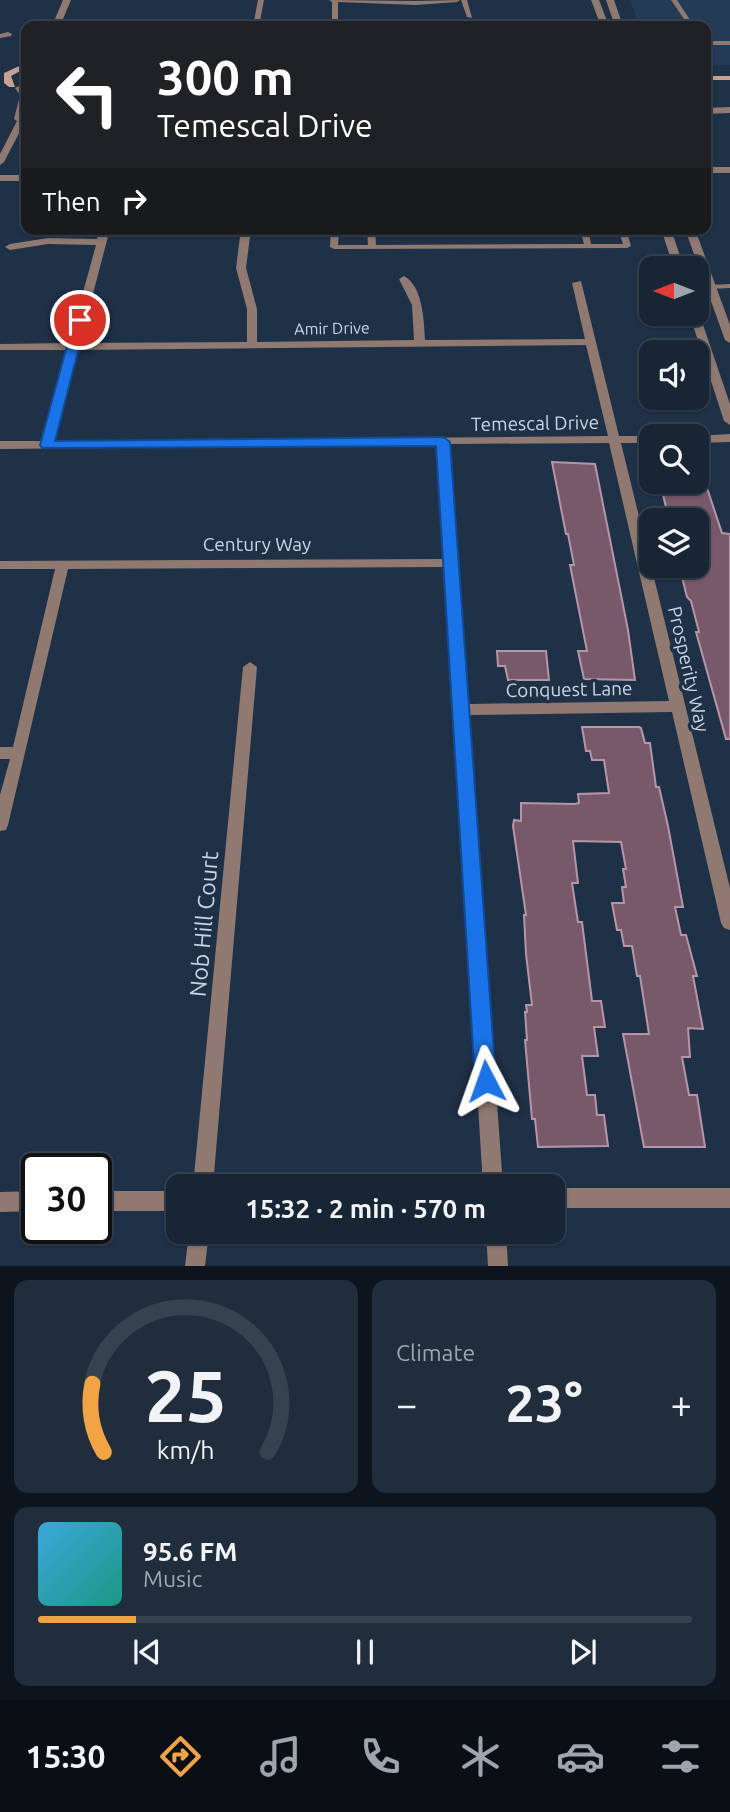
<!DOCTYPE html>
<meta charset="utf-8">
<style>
:root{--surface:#172535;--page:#202d3d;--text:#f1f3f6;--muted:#9ea5ad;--line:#364250;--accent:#f3a442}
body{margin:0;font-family:Ubuntu,sans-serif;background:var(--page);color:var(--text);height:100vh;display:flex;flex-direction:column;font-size:26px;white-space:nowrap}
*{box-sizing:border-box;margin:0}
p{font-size:23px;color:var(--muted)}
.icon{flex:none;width:38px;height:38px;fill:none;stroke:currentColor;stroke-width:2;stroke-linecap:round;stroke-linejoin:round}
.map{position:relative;height:1266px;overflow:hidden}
.details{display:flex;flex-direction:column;gap:14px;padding:14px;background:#0d141d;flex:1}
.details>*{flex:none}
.top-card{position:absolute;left:21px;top:21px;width:690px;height:214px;border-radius:14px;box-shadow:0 2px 5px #0004,0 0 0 2px var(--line);background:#202124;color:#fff;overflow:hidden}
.needle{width:46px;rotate:270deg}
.tools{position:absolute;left:639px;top:256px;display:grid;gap:14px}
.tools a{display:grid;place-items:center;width:70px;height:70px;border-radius:14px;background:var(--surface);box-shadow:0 2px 5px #0004,0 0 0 2px var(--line);font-size:35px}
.speed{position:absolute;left:21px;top:1153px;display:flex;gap:14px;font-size:35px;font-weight:700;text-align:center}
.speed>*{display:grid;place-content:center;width:91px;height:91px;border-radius:50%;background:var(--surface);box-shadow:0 2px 5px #0004,0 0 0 2px var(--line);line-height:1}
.speed .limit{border:4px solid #111;border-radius:10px;background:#fff;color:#111}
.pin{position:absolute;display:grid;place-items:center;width:60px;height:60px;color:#fff;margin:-30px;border:4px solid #fff;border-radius:50%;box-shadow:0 2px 7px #0007}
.me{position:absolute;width:77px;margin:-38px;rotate:356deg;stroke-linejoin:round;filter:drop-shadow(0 0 5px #0008)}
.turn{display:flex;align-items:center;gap:24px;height:147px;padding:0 21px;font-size:32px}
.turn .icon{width:91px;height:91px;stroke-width:2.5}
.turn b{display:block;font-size:49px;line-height:60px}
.then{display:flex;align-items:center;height:66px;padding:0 21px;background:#0003;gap:14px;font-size:26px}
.big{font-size:52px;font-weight:700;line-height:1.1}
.details .tile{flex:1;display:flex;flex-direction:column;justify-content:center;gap:10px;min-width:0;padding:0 24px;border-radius:14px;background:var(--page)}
.details .dial{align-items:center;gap:0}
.dial svg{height:182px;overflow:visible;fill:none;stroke:var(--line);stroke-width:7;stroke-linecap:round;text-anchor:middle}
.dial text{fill:var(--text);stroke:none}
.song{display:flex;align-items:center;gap:21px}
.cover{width:84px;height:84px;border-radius:10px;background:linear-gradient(135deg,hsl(200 70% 55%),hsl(170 70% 35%))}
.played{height:7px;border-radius:4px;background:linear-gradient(90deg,var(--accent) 15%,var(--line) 15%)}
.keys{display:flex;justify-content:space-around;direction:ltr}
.heat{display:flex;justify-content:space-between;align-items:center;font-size:38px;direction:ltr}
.details .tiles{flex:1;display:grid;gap:14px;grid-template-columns:1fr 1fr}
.tile:last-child{grid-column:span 2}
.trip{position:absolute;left:166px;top:1174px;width:399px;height:70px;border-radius:14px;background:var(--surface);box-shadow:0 2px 5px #0004,0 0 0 2px var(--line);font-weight:700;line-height:70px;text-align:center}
.tab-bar{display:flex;height:112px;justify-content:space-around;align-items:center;background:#090f15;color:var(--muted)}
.tab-bar .icon{width:49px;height:49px}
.tab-bar .current{color:var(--accent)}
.tab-bar b{font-size:32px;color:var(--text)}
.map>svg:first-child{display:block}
.built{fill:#243b56}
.building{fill:#78596a;stroke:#b695a7;stroke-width:2}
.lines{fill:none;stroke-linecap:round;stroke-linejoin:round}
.service{fill:#8f7970;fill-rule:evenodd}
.minor{fill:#8f7970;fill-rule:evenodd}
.tertiary{fill:#8f7970;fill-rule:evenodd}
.secondary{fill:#c5a293;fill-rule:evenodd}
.route{fill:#1a73e8;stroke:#114b97;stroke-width:2}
.labels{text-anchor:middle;stroke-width:7;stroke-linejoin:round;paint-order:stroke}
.far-street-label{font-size:16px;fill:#cad5e3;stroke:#1f3147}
.street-label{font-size:19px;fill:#cad5e3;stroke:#1f3147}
.near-street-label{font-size:23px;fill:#cad5e3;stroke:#1f3147}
</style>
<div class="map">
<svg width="730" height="1266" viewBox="0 0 730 1266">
<rect width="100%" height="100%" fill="#1f3147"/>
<path class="built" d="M629,0H730V65H705V26H640Z"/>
<g class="building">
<path d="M552,462L595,464L628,630L635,680L584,679L578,651H587L570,565H574L568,534H566Z"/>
<path d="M660,482H700L702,488H707L722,533L730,534V739H726L696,632H699L691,601L687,597L679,565H696V520H669Z"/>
<path d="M497,651H546L549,680H508L505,666H498Z"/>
<path d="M582,727H639L641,728L645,743H650L656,787H659L668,826L683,907H675L681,935H686L697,976H693L703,1029L688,1028L690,1057H682L689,1095H697L705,1147H644L623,1034H649L640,976H637L632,946H624L621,930H617L612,903H624L622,887H626L623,869H626L621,842L573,841L578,883H572L578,922H582L592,1001H601L605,1027H594L598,1056H582L587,1095H595L597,1115H604L608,1146L538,1147L535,1119H532L525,1040H527L525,1012H527L526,1005H532L526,954L524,915H526L513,826L514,820L521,821V803L575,804L579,803L578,794L609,793L604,760H592L590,751H586Z"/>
</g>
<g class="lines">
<g class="service">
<path d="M258,0H264L259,26H253Z"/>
<path d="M329,0L416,1L460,0L457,2L416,5L338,2V21L335,23L332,21V2Z"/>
<path d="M461,0H467L472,18L467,17Z"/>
<path d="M671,0H677L694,26H688L686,23H618L615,21L618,19H684Z"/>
<path d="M576,24H605L608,26H573Z"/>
<rect x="705" y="41" width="25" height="4"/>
<path d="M331,229H339L338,245H368L367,229H375L376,245L584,244L580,229H588L591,244H623L618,229H626L631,246L627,248L334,249L330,247Z"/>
<path d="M730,284V288L710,289L706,287L710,285Z"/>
</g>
<g class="minor">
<path d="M63,0H71L60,26H52Z"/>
<path d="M8,32L12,34L11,36L0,38V34Z"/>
<path d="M730,107V113L705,114V108Z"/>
<rect x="705" y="167" width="25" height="6"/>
<rect x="0" y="175" width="26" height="6"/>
<path d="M100,229H110L80,343L247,342V309L236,268L241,229H251L246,268L257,309V342L414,340L412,305L399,279L404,276C423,286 424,321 425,340L585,339L572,283L581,281L619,436H652L651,443H621L730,888V930L724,928L721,923L672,712L469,715L503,1186H483L445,567L68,569L8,825L6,830L0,831V795L10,759H0V747H13L55,569H0V561L444,559L437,445L0,449V441H42L67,350H0V344L69,343L96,245L48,244L10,250L5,247L10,244L48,238L97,239ZM586,345L608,436L54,441L78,350ZM609,443L669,701L468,704L449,444Z"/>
<path d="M730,434V442L696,443L695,436Z"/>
<path d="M250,662L257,667L213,1186H193L243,667Z"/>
<rect x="553" y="1188" width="177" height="20"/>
<path d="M37,1191V1211L0,1212V1192Z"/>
<rect x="96" y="1191" width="82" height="20"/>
<path d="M189,1232H209L205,1266H185Z"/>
<path d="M486,1232H506L508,1266H488Z"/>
</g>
<g class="tertiary">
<path d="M591,0H599L609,26H601Z"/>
<path d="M606,0H614L623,26H615Z"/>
<path d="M19,86L26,92L24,110H26V120L4,162L0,165V154L17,121L14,119L20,95L15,88Z"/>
<path d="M661,229H671L684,268H674Z"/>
<path d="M685,229H695L730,325V343L725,340Z"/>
<path d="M696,310L699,313L730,404V425L724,421L689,313H696Z"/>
</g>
<g class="secondary">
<path d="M26,63V68L11,76L15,87H9L4,83V73Z"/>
<rect x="705" y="76" width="25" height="4"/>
</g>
</g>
<path class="route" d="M80,317L86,320L55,441L443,437L450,442L496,1081L493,1088L486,1091L478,1088L475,1081L436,446L42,448L40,445L74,320Z"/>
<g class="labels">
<g class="far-street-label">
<text transform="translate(332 328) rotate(-1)" y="6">Amir Drive</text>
</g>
<g class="street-label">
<text transform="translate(535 423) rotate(-1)" y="7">Temescal Drive</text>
<text x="257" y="551">Century Way</text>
<text transform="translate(689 669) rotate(77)" y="7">Prosperity Way</text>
<text transform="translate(569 689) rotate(-1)" y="7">Conquest Lane</text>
</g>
<g class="near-street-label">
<text transform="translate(204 924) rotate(-85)" y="8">Nob Hill Court</text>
</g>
</g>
</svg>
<div class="tools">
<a><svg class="needle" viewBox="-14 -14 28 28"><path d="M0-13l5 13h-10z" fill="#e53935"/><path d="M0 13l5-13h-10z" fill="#9ea5ad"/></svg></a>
<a><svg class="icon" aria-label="sound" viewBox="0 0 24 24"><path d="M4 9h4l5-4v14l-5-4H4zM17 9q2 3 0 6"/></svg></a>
<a><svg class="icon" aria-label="search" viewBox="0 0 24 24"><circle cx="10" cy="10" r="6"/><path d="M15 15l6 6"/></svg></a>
<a><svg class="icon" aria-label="layers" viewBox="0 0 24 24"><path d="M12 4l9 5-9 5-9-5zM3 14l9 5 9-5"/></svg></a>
</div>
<div class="speed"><div class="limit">30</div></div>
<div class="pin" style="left:80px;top:320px;background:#d93025"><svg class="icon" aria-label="arrive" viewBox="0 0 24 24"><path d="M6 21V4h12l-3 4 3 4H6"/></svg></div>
<svg class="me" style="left:486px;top:1081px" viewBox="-20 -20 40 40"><path d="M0-17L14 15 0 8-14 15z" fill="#1a73e8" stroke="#fff" stroke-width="4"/></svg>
<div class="trip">15:32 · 2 min · 570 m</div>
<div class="top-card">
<div class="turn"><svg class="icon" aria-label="left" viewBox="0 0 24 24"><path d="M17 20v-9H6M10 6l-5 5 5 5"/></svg><div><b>300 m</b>Temescal Drive</div></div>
<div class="then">Then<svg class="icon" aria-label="right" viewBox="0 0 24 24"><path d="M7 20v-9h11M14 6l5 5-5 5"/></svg></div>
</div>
</div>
<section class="details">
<div class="tiles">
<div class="tile dial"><svg viewBox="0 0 100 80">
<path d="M14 69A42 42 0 1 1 86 69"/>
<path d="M14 69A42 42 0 0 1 9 39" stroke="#f3a442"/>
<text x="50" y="56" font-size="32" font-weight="700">25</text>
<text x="50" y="72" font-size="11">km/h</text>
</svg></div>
<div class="tile"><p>Climate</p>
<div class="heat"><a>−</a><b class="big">23°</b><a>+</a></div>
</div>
<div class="tile">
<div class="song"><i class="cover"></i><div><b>95.6 FM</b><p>Music</p></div></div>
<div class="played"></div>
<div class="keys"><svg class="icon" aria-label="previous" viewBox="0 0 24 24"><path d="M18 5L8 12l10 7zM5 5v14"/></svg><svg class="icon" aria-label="pause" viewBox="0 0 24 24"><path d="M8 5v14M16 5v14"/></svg><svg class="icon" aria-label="next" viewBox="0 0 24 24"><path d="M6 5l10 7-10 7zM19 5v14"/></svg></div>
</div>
</div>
</section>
<nav class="tab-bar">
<b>15:30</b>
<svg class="icon current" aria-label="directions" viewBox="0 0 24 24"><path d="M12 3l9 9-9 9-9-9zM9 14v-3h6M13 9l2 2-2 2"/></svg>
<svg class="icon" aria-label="music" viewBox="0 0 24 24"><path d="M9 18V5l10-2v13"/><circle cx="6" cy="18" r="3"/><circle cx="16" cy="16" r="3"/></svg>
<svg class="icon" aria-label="phone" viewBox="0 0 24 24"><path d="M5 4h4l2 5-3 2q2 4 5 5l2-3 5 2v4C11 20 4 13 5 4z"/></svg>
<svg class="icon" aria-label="climate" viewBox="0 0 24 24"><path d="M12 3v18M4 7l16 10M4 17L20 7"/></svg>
<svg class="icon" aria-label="car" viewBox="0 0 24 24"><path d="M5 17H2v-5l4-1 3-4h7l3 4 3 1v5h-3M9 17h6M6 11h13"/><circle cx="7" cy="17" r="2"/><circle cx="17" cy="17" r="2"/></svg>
<svg class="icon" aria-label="filters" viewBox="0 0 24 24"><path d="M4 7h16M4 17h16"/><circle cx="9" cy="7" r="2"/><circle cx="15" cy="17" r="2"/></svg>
</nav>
